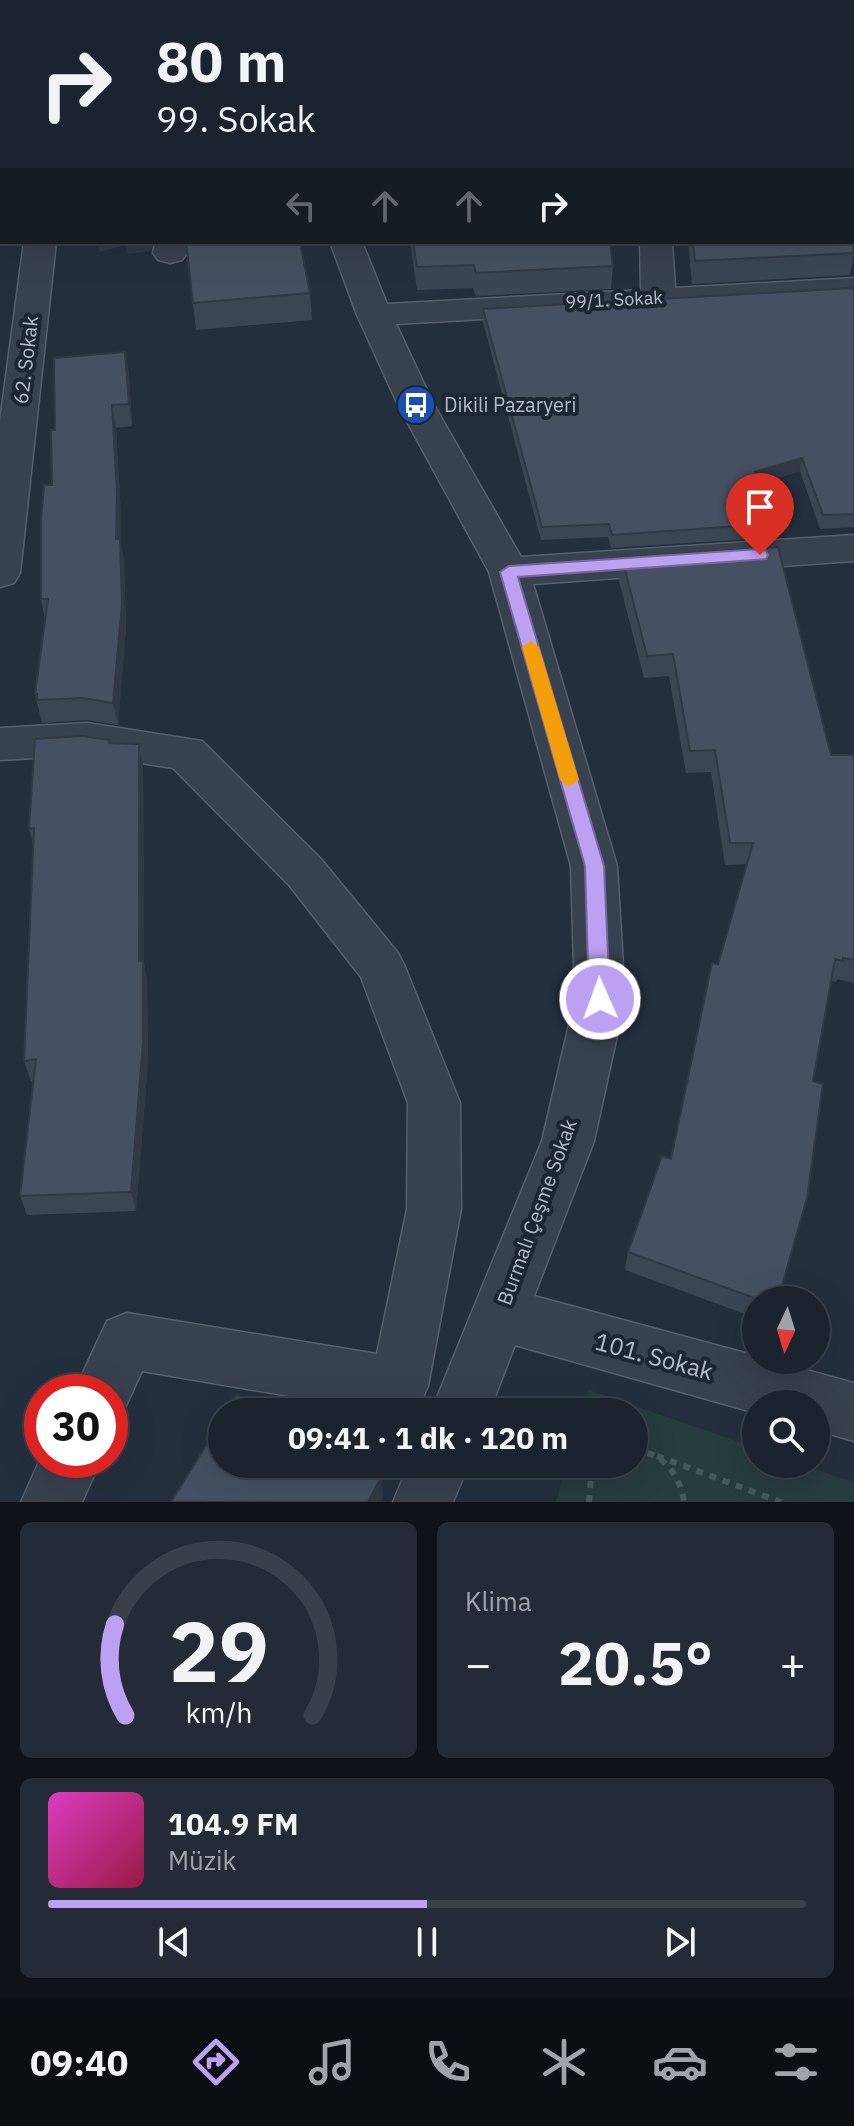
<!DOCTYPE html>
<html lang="tr">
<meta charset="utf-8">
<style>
:root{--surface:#1b232e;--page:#242b36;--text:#f1f3f6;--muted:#a0a4aa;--line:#39404a;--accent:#bca0f2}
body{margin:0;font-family:"IBM Plex Sans",sans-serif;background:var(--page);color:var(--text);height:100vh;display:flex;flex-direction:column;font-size:30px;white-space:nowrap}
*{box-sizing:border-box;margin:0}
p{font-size:26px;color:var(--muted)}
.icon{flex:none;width:44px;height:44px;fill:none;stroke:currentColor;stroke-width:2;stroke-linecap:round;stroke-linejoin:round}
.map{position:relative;height:1502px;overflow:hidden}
.details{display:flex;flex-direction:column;gap:20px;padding:20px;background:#0f1319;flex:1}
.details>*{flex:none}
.guide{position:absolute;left:0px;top:0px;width:854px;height:244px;box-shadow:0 8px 32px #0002,0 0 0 2px var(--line);background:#1b232e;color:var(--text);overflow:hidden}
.needle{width:52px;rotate:184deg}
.fabs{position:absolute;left:742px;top:1286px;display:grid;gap:16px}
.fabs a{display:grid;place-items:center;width:88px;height:88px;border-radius:50%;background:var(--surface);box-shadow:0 8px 32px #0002,0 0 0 2px var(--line);font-size:40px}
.speed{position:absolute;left:24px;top:1374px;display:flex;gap:16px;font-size:40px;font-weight:700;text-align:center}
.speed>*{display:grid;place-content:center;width:104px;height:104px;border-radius:50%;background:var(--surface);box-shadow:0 8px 32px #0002,0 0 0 2px var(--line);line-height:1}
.speed .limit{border:12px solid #d22;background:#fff;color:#111}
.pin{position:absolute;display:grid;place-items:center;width:68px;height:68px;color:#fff;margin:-82px -34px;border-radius:50% 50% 50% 0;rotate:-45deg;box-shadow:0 0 8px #0007}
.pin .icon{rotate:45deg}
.me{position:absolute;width:88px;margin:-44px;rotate:358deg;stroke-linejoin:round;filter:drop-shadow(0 0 6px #0008)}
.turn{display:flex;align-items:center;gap:28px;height:168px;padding:0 24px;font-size:36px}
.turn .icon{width:104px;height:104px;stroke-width:2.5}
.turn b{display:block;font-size:56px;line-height:68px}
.lanes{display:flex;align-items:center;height:76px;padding:0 24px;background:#0003;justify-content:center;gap:40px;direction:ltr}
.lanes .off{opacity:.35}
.big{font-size:60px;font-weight:700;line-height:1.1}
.details .card{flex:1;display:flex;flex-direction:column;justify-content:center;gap:12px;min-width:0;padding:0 28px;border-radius:12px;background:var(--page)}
.details .dial{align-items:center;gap:0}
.dial svg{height:208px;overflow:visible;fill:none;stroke:var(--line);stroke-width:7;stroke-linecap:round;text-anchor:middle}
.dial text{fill:var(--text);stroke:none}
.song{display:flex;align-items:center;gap:24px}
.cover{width:96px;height:96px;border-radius:12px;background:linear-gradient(135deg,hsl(310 70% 55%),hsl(340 70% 35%))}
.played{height:8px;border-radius:4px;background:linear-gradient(90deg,var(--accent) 50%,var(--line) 50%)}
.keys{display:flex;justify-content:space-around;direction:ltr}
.heat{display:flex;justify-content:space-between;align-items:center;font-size:44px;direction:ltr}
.details .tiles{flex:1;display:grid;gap:20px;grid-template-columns:1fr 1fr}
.card:last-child{grid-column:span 2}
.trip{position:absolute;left:208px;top:1398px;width:440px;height:80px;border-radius:40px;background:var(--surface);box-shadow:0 8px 32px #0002,0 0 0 2px var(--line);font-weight:700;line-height:80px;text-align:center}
.dock{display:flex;height:128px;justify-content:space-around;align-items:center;background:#0b0e12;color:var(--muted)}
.dock .icon{width:56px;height:56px}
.dock .selected{color:var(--accent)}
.dock b{font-size:36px;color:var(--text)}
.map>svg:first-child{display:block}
.green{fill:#263c3f}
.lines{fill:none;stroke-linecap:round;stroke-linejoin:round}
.minor-casing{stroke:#565f6c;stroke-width:3}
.path{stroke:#44595c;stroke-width:6;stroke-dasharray:7 7;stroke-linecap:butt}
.minor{fill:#38414e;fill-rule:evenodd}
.wall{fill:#3b4654}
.shaded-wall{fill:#303945}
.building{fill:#455162;stroke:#303945;stroke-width:2}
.route{fill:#bca0f2;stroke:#7a689d;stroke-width:2}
.slow{fill:#f59e0b}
.labels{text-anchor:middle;stroke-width:8;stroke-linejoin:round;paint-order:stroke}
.far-street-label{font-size:18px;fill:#b4bcc9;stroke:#1d2633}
.street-label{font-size:20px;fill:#b4bcc9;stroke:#1d2633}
.poi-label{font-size:20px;fill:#b4bcc9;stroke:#1d2633;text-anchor:start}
.near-street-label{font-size:24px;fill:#b4bcc9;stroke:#1d2633}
</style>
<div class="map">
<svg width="854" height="1502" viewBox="0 0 854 1502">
<rect width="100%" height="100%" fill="#242f3e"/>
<path class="green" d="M589,1390L756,1448V1464H801L854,1483V1502H556L567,1464H634V1412H582Z"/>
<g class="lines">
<defs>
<g id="minor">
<path d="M413,0H441L412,2Z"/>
<rect x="852" y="86" width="2" height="18"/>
<path d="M24,242H56L20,573L14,583L0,587V421Z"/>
<path d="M155,242H187V253L182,260L170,263L158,260L153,253Z"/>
<path d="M330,242H362L387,304L641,290L640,242H672L675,288L854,278V298L396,324L434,405L521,557L854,535V561L533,584L617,866L625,999L594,1141L534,1296L756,1356V1360H770L854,1383V1441L816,1430V1404H756V1413L515,1345L489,1412H431L542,1141L575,999L571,866L489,572L398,405L357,315Z"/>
<path d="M87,723L202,741L321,859L398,953L405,967L460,1103L461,1209L428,1386L419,1406L405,1412H383L142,1371L123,1412L110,1418V1392H74L107,1321L127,1313L377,1354L407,1209L408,1103L361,977L289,885L173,768L87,755L0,760V728Z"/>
<path d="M42,1455V1460H101L82,1502H21Z"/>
<path d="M409,1464H469L453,1502H393Z"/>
</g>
</defs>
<use href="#minor" class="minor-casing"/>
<g class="path">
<path d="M634,1450C663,1453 680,1474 684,1502"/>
<path d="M657,1456L781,1502"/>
<path d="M589,1502L591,1478L600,1464"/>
</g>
<use href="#minor" class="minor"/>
</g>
<g class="wall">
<path d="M0,0H394L392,2H2V209H0Z"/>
<path d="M854,0V21L853,20L854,82H852V2Z"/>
<path d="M186,242L310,293L312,320L196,330Z"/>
<path d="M410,242H610L613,266L611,289L476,296L473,288L417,290Z"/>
<path d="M688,242H852L854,248V255L850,275L692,284Z"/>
<path d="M854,288V527L820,529L800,471L758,484L768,524L765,538L611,548L608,537L541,540L483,322V309Z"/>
<path d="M125,352L129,374L132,426L116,428L121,516V544L124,561L126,627L118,725L87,720L42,723L35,694L45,618L41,599L52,485L55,430Z"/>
<path d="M622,558L831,755H854V983L837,979L836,982L831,981L813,1081L778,1300H756V1318L625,1270L628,1252L671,1159L718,964L747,864L725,865L711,772L686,773L669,676L644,678L619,581Z"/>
<path d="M110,743L139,744L143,766L144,963L147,982L148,1062L136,1211L27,1215L20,1196L33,1081H31L24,1061L33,844L29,829Z"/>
</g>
<g class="shaded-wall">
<path d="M375,0H394L392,2H374Z"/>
<path d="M98,242H154L150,251L127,254L126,245L100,252Z"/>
<path d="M125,352L129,374L132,426L129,404Z"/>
<path d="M112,405L116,428L121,516V544L124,561L126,627L118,725L113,703L116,539Z"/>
<path d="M802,458L800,471L752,485L755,472Z"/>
<path d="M139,744L143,766L144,963L147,982L148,1062L136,1211L131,1192L139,961Z"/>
<path d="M382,1476L383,1497L381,1502H368Z"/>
</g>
<g class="building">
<path d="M0,0H375L374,2H2V182L0,183Z"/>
<path d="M539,0H854V60H852V2H538Z"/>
<path d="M852,231L854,253L695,261L693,242H852Z"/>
<path d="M186,242H300L310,293L193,303Z"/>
<path d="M413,242H610L613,266L476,273L474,265L417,267Z"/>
<path d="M854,288V514L823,515L802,458L755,472L768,524L612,535L609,524L542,527L483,309Z"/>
<path d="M125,352L129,404L112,405L117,493L116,539H120L122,604L113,703L82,698L37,700V694H35L48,599H41V520L44,485H52L51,430H55L54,358Z"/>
<path d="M778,547L831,755H854V960L843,958V961L835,959L813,1081L823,1084L807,1198L778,1300H760L628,1252L662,1156L671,1159L712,963L718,964L753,843H730L715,750L690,751L673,654L647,656L622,558Z"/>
<path d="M82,736L110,740L109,743L139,744V961H143V1042L131,1192L20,1196L36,1059L24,1061L34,828L29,829L35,739Z"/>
<path d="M237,1395L268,1412H227Z"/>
<path d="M222,1420V1464H361L382,1476L368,1502H171Z"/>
</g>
<path class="route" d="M760,549L766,551L768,555L766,559L518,577L604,866L610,999L607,1005L600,1008L592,1005L589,999L585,866L500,572L509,566Z"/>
<path class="slow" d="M531,641L539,647L579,780L569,787L560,780L522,647Z"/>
<defs>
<symbol id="bus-disc" viewBox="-11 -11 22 22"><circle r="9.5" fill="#1a4fb4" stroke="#1d2633"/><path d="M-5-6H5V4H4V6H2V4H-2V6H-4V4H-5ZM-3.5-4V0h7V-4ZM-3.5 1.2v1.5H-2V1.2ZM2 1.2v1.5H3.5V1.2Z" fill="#fff"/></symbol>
</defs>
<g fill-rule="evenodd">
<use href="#bus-disc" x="394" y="383" width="44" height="44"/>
</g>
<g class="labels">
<g class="far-street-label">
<text transform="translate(614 300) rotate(-3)" y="6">99/1. Sokak</text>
</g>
<g class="street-label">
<text transform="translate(26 360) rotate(-83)" y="7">62. Sokak</text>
<text transform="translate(537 1212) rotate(-70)" y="7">Burmalı Çeşme Sokak</text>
</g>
<g class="poi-label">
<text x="444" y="412">Dikili Pazaryeri</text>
</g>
<g class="near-street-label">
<text transform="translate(654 1357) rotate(15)" y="8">101. Sokak</text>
</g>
</g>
</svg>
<div class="fabs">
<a><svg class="needle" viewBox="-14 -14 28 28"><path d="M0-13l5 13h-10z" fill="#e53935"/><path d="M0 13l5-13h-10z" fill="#a0a4aa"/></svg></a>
<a><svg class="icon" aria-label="search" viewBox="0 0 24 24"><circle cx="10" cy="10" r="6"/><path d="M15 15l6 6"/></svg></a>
</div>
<div class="speed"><div class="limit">30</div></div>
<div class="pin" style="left:760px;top:555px;background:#d93025"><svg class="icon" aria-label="arrive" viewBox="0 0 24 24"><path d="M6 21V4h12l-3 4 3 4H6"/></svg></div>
<svg class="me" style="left:600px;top:999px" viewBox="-20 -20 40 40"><circle r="17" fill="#bca0f2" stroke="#fff" stroke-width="3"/><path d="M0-11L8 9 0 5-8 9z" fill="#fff"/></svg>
<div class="trip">09:41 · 1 dk · 120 m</div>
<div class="guide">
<div class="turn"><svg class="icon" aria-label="right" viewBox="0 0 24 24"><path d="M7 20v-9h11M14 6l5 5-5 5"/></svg><div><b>80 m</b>99. Sokak</div></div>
<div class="lanes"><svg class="icon off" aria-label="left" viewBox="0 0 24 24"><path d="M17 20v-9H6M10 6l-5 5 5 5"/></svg><svg class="icon off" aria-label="ahead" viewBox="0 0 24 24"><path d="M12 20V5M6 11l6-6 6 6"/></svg><svg class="icon off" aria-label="ahead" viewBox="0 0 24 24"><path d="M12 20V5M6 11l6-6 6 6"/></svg><svg class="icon" aria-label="right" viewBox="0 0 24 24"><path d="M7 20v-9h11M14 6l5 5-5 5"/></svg></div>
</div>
</div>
<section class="details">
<div class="tiles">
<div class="card dial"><svg viewBox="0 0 100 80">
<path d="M14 69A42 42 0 1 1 86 69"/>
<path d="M14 69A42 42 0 0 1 10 34" stroke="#bca0f2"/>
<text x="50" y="56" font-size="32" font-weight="700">29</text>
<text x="50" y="72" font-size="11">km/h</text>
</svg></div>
<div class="card"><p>Klima</p>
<div class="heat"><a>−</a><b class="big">20.5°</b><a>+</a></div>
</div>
<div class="card">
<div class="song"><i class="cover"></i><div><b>104.9 FM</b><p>Müzik</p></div></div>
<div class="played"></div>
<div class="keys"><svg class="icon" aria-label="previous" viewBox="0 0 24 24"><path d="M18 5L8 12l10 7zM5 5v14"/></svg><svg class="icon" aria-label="pause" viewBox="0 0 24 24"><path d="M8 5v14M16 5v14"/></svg><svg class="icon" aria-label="next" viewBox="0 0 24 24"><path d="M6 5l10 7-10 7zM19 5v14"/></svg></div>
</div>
</div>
</section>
<nav class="dock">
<b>09:40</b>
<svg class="icon selected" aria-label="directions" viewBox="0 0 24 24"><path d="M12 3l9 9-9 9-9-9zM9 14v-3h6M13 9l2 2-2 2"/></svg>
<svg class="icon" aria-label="music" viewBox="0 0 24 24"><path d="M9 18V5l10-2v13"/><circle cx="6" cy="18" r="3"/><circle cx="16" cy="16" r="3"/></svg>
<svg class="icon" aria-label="phone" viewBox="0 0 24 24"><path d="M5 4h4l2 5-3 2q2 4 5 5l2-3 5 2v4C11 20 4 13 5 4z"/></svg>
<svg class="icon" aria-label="climate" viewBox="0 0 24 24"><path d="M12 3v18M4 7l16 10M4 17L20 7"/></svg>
<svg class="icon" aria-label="car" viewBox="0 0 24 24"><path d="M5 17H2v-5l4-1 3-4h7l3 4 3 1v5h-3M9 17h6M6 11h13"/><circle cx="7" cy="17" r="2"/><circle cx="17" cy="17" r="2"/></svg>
<svg class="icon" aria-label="filters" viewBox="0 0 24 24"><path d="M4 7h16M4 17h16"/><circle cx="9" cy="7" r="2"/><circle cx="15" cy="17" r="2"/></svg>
</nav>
